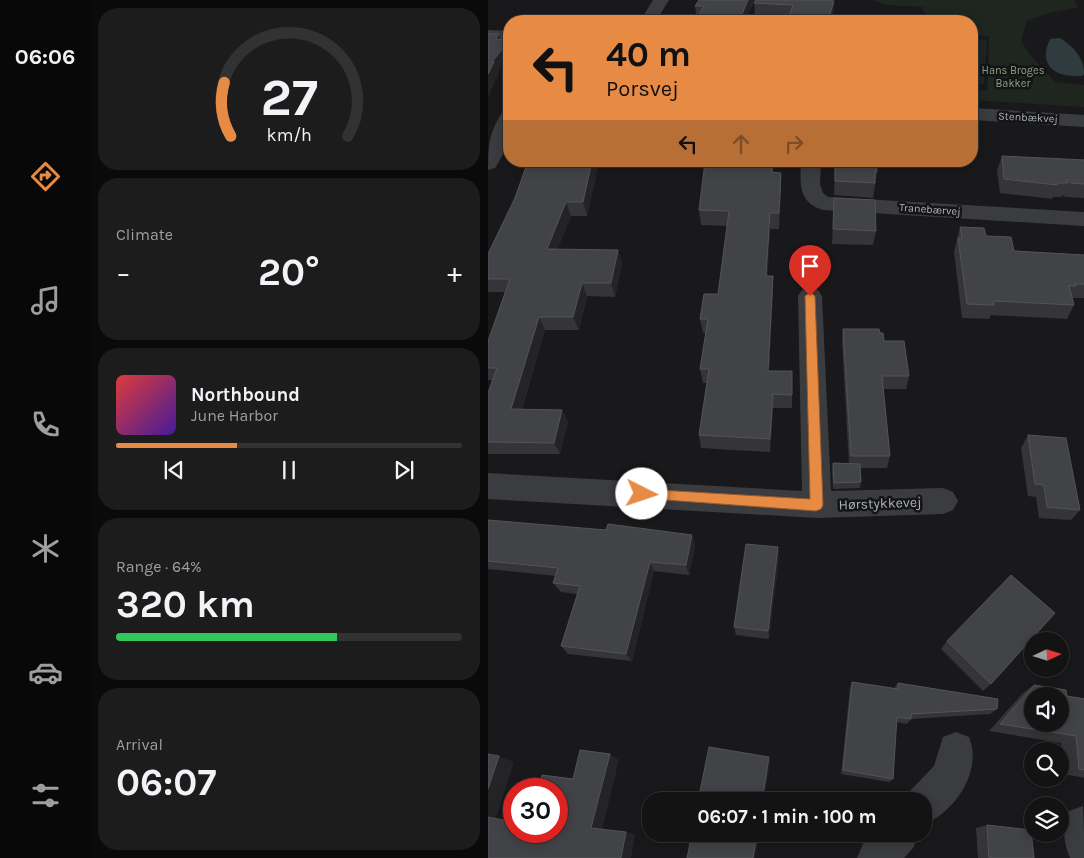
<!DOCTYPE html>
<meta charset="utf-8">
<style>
:root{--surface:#131314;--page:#1c1c1d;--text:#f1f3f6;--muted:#9d9ea0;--line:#323234;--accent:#e78b44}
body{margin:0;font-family:Karla,sans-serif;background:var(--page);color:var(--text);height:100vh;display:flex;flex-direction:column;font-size:19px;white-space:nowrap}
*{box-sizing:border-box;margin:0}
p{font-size:16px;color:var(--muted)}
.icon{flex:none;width:28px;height:28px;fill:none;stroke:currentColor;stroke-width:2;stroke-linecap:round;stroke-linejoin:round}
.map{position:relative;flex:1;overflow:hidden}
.sheet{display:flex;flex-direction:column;gap:8px;padding:8px;background:#0a0a0b;width:398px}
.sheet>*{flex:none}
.hud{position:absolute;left:15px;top:15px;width:475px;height:152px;border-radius:20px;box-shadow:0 2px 12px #0003,0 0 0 1px var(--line);background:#e78b44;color:#111;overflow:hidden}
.needle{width:32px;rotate:86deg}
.buttons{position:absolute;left:536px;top:632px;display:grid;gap:10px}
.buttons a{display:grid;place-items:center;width:45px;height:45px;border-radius:50%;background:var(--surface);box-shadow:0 2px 12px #0003,0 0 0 1px var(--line);font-size:25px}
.speed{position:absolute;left:15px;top:778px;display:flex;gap:10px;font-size:25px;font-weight:700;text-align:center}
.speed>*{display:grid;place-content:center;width:65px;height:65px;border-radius:50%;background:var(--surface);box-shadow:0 2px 12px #0003,0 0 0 1px var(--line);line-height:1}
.speed .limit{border:8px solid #d22;background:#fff;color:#111}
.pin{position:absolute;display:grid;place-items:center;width:42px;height:42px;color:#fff;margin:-51px -21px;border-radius:50% 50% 50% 0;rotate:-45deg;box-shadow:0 0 5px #0007}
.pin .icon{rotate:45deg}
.me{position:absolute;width:55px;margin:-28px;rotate:94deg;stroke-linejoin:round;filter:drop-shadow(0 0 4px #0008)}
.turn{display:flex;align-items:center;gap:18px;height:105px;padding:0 20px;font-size:22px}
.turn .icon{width:65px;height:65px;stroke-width:2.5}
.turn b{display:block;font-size:35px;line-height:42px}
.lanes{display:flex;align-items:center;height:48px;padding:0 20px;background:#0003;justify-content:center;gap:25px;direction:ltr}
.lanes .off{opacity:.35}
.big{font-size:38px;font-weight:700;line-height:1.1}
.sheet .card{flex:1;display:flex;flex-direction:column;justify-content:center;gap:8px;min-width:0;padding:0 18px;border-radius:20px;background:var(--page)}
.sheet .dial{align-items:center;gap:0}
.dial svg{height:130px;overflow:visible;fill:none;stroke:var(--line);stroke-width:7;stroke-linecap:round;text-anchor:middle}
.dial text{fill:var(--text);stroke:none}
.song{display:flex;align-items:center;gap:15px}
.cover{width:60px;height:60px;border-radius:8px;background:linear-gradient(135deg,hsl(0 70% 55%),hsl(260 70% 35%))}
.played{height:5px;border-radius:2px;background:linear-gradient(90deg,var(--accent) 35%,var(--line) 35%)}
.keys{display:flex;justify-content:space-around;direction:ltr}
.heat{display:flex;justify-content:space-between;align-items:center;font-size:28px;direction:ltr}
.charge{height:8px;border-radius:4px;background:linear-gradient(90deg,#34c759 64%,var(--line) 0)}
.trip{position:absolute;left:154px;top:792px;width:290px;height:50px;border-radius:20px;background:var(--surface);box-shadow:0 2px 12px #0003,0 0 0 1px var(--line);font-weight:700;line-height:50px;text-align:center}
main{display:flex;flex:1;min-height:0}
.tabs{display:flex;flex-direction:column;width:90px;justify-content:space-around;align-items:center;background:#080808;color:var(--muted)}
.tabs .icon{width:35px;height:35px}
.tabs .current{color:var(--accent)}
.tabs b{font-size:22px;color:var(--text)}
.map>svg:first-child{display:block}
.green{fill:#1f251f}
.water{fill:#2f3b3e}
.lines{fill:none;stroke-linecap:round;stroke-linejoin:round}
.minor{fill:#3a3c3f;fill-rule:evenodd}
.wall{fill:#353539}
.shaded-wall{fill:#242427}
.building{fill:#424346;stroke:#525458;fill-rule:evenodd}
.route{fill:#e78b44;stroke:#965a2c}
.labels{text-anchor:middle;stroke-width:5;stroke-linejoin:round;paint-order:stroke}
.far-park-label{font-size:11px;fill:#89a384;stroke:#141416}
.far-street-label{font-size:11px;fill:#acb3b9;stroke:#141416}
.street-label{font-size:14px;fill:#acb3b9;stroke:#141416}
</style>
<main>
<nav class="tabs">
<b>06:06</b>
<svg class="icon current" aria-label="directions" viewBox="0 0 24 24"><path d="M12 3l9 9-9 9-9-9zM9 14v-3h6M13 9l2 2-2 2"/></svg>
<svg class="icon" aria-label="music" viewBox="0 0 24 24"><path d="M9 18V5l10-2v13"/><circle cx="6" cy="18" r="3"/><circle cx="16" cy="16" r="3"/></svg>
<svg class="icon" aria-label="phone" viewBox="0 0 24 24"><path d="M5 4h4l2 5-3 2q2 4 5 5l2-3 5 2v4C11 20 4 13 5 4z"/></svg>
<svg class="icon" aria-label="climate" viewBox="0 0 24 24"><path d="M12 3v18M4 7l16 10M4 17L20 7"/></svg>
<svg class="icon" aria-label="car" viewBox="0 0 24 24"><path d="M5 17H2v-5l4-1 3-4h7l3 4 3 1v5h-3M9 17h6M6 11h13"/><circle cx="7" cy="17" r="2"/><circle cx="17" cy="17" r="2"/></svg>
<svg class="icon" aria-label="filters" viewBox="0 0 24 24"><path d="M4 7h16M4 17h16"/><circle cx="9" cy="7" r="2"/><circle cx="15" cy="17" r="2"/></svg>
</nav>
<section class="sheet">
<div class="card dial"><svg viewBox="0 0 100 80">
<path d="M14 69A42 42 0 1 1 86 69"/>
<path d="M14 69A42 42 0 0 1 10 36" stroke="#e78b44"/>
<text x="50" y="56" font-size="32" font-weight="700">27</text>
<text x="50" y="72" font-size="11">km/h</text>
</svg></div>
<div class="card"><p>Climate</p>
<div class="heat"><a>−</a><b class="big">20°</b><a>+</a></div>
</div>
<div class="card">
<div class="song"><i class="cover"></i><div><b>Northbound</b><p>June Harbor</p></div></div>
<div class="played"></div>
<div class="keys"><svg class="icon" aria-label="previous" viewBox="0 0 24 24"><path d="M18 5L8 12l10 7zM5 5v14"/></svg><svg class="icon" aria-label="pause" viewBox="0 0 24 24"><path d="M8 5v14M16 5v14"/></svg><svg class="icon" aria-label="next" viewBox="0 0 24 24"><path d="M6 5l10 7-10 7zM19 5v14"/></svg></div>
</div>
<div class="card"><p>Range · 64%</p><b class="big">320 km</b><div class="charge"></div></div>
<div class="card"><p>Arrival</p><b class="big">06:07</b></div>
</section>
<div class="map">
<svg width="597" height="858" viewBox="0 0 597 858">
<rect width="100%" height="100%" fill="#19191b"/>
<g class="green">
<path d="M386,0H587L590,7L557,14L539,21L533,40L541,54L567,82L596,85V107L484,100V89L499,91L501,37L484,35V21H439L434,7L397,5Z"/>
<path d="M484,38L499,40L496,84L484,83Z"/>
</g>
<path class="water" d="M572,38C585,46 597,59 596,74L594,76C569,78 549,67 562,39Z"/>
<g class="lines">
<g class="minor">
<path d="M165,0H181L168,21H152Z"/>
<path d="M0,30L21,31V41L0,40Z"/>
<path d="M484,108L597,115V127L484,120Z"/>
<path d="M21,111C22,132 19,151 7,168L0,170C0,147 1,132 14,113Z"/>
<path d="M313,161H333L332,184L335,193L340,197L597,212V226L335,210C310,203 312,183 313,161Z"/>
<path d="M322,288L330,290L334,296L343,491L455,488L465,492L470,501L465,510L455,514L329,518L0,499V473L314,491L310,296L314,290Z"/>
<path d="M468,732L481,737C495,771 467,812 435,825V801H418L421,792L446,766L455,737Z"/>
<path d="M595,806L597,858H582C575,841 574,828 581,811Z"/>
<path d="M384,834H431L425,848L416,858H369L375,844Z"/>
</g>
</g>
<g class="wall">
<path d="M211,0H267L257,21L209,19L207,6Z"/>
<path d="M340,0L346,14L300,18L267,16L266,3Z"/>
<path d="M514,156L597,160V198L577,197L575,195L574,197H565L564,199L512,193L509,170Z"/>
<path d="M40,161H111L99,216H83L69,250H130L134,264L127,297L99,296L91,330H57L34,409L74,410L80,422L72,454H0V393L4,380H0V341L17,292H0V254L27,198Z"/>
<path d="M347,161H388L389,172L385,198L346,195Z"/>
<path d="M285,172L293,173V188L291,229H282L279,276H285V291L281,371L304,395V408H285L282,452L213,448L211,435L219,383H215L212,369L218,333H215L212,319L230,294L239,226L213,225L211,210Z"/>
<path d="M346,198L388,231L385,245L344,244Z"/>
<path d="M472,227L498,236L526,251L597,255V298H584L586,305L579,319L503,315L501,319L474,318L466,252Z"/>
<path d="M355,329L392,333L396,341L421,376L418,389H395L402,456L399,468H372L373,482L372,488L345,489L344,470L345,463L361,464L354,342Z"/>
<path d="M540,435L592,510L583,520L551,518L548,497L540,496L533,448Z"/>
<path d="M0,520L207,545L201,575L166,571L144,661L80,654L73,646L89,594L73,592L65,583L68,576L0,569Z"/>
<path d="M291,557L281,639L248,635L246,627Z"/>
<path d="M459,641L503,684L495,691L453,649Z"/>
<path d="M364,682L406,688L410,683L509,709L502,714L423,719L419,724L408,722L405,779L401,782L353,774L362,688Z"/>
<path d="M546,685L579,696L597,699V778L575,774L573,743L501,731L534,694Z"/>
<path d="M499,825L546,858H490L488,828Z"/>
</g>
<g class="shaded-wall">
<path d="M260,0H267L257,21H251Z"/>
<path d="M346,1V14L343,21H340Z"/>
<path d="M11,34L15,47L21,40V58L10,72L11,74L0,96V74L4,62L8,39Z"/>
<path d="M104,161H111L99,216L95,202Z"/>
<path d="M293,173V188L291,229V213Z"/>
<path d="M78,202L83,216L64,263L59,249Z"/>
<path d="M282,213V229L279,291L278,276Z"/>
<path d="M130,250L134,264L127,297L123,283Z"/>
<path d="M285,276V291L280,385V371Z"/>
<path d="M94,283L99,296L91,330L85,317Z"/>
<path d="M51,317L57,330L30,421L23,409Z"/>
<path d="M285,394V408L282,452V439Z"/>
<path d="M74,410L80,422L72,454L66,443Z"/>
<path d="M204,535L207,545L201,575L198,565Z"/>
<path d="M290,547L291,557L281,639L280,631Z"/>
<path d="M162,562L166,571L144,661L138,654Z"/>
<path d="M122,754L131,760L114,830L103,828Z"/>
<path d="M11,756L26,762L8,818L0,817V789Z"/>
<path d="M281,757L282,763L276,801H274Z"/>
<path d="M138,832L147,834L143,858H133Z"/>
<path d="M269,834H271L267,858H265Z"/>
</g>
<g class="building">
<path d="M211,0H260L251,21H207L216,6H207Z"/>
<path d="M268,0H340L346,1L340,21H299L305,5L266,3Z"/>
<path d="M0,34H11L8,39L21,40L4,62H6L0,74Z"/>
<path d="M514,156L597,160V184L583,183L578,179L580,183H569V185L516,179Z"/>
<path d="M40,161H104L95,202H78L59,249L130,250L123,283H94L85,317H51L23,409L74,410L66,443L0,442V393L9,368H0V341L22,279H0V254L27,198Z"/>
<path d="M234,161H285L284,172L293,173L291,213H282L278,276H285L280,371H304V395L285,394L282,439L211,435L221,369H212L220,319H212L216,294H230L241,211L211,210L217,162H234Z"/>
<path d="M347,161H388L389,172H387V183L347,181Z"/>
<path d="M346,198L387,200L388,231L345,229Z"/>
<path d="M472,227L496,228L498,236L523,237L526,251L597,255V284H587L588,286H581L586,305L506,301V305L479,304L470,238H474Z"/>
<path d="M355,329H391L392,333H395L396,341H416L421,376H394L402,456H363Z"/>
<path d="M540,435L578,438L592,510L559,507L556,485L547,484Z"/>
<path d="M345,463L372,464L373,482L346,483Z"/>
<path d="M0,520L118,530L120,524L204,535L198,565L162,562L138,654L73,646L92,586L65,583L70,568L0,561Z"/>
<path d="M258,544L290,547L280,631L246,627Z"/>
<path d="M523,575L567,613L503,684L459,641Z"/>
<path d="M364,682L410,689V683L510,699L509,709L423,714V719L409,717L405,779L355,770Z"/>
<path d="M546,685L578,690L579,696L597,699V770L591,769L588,736L512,724ZM545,696H572V724H545Z"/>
<path d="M221,747L281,757L274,801H210Z"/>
<path d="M92,750L122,754L103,828L138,832L133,858H0V817L26,822V831H69V789H50L54,775L85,779Z"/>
<path d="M0,754L11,756L0,789Z"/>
<path d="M499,825L543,830L546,858H501Z"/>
<path d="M204,834H269L265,858H199Z"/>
</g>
<path class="route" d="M322,292L327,296L335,505L333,509L328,511L150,498L148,494L150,491L154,489L322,499L317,296Z"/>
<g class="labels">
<g class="far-park-label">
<text x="525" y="74">Hans Broges<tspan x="525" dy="13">Bakker</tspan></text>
</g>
<g class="far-street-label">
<text transform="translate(540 117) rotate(3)" y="4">Stenbækvej</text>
<text transform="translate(442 209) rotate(4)" y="4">Tranebærvej</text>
</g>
<g class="street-label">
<text transform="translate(392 503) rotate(-2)" y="5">Hørstykkevej</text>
</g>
</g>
</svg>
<div class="buttons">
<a><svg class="needle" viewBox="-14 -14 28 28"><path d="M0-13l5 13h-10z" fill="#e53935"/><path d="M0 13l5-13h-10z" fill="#9d9ea0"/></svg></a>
<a><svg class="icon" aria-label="sound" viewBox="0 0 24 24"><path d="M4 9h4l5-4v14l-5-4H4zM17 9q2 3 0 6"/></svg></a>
<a><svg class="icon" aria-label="search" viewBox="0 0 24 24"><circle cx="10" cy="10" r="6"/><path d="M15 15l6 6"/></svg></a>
<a><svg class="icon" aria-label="layers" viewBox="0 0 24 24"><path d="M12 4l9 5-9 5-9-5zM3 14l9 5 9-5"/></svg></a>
</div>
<div class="speed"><div class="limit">30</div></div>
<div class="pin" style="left:322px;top:296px;background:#d93025"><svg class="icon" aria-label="arrive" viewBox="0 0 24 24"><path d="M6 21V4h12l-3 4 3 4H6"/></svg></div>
<svg class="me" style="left:154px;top:494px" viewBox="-20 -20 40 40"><circle r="19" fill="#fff"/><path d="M0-13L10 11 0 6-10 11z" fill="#e78b44"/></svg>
<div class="trip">06:07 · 1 min · 100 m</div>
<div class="hud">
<div class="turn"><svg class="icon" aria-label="left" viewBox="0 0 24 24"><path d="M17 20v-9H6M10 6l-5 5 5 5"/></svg><div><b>40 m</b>Porsvej</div></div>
<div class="lanes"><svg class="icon" aria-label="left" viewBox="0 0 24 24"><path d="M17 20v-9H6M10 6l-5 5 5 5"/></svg><svg class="icon off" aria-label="ahead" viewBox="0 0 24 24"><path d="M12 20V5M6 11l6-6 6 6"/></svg><svg class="icon off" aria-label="right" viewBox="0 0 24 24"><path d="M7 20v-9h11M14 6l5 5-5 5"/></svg></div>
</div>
</div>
</main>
